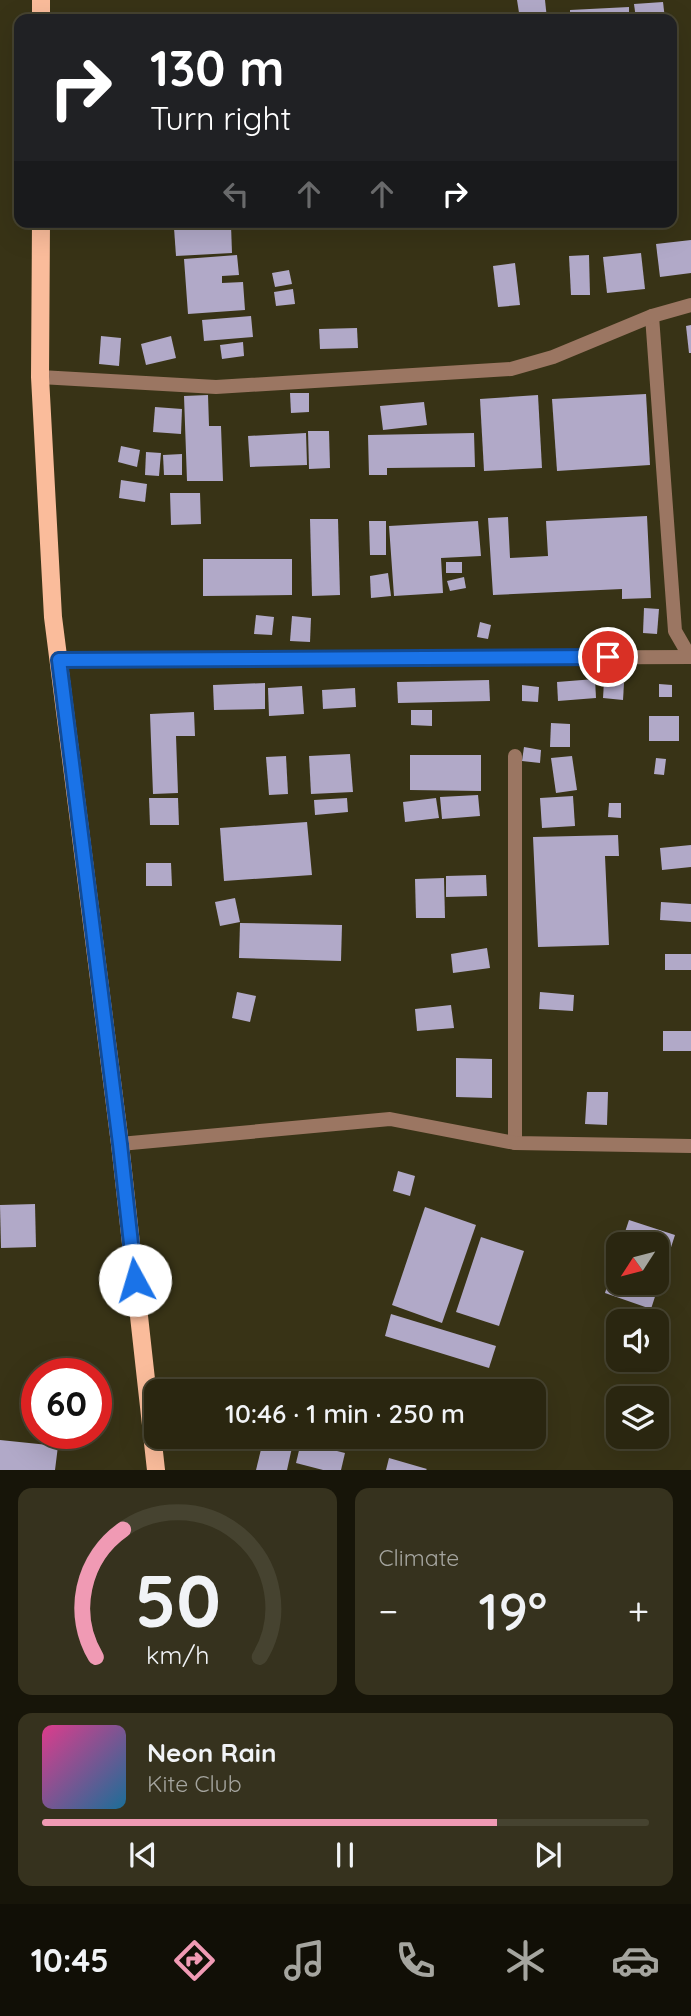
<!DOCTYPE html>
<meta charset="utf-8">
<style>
:root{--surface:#2a2610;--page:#36321e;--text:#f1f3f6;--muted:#a5a59f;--line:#464330;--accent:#f09ab4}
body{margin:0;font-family:Quicksand,sans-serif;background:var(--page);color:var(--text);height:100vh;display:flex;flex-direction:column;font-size:26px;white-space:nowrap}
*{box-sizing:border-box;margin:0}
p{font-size:23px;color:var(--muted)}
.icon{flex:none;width:38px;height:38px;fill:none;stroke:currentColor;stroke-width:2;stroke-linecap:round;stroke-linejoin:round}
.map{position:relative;height:1470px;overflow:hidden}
.panel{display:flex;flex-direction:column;gap:18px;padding:18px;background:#171509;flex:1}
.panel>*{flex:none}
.guide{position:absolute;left:14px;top:14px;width:663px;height:214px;border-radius:14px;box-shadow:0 7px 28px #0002,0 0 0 2px var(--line);background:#202124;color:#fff;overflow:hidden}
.needle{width:46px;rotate:234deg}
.controls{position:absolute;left:606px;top:1232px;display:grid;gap:14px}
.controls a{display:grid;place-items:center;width:63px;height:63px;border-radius:14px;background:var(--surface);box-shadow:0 7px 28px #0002,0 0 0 2px var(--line);font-size:35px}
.speed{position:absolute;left:21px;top:1358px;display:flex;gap:14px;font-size:35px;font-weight:700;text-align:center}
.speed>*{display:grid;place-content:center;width:91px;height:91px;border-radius:50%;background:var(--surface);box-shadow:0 7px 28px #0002,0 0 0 2px var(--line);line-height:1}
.speed .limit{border:10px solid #d22;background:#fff;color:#111}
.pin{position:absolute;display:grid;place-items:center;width:60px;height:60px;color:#fff;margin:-30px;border:4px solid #fff;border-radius:50%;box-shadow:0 2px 7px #0007}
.me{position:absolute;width:77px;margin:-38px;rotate:354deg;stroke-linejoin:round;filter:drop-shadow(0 0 5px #0008)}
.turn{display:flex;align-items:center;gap:24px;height:147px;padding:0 21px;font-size:32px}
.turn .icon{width:91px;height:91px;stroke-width:2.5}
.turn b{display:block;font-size:49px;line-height:60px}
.lanes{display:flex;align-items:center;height:66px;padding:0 21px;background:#0003;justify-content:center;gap:35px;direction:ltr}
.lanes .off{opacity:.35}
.big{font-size:52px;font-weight:600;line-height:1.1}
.panel .tile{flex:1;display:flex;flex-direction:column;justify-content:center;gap:10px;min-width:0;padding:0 24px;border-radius:14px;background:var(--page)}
.panel .dial{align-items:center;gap:0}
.dial svg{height:182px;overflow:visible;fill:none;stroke:var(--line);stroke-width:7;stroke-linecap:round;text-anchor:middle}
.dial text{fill:var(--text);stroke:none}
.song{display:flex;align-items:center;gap:21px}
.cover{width:84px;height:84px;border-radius:10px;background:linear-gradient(135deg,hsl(330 70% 55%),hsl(200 70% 35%))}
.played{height:7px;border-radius:4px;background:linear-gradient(90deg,var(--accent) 75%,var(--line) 75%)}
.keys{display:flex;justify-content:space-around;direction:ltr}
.heat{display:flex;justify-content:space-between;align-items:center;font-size:38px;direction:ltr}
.panel .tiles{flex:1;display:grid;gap:18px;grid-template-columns:1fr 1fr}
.tile:last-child{grid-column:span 2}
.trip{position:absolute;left:144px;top:1379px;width:402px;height:70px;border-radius:14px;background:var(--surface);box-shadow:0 7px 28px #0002,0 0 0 2px var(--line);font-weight:600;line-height:70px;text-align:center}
.tabs{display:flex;height:112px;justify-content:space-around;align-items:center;background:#110f06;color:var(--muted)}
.tabs .icon{width:49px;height:49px}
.tabs .active{color:var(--accent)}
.tabs b{font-size:32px;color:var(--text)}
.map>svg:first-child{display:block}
.building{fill:#b1a9c8}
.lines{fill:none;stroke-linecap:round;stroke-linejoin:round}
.street{stroke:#9b7662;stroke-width:14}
.primary{stroke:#fabc9b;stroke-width:18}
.route-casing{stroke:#114b97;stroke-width:18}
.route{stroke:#1a73e8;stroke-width:12}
</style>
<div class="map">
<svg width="691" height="1470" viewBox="0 0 691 1470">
<rect width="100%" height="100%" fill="#383316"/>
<g class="building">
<path d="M517,0H545L547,19H520Z"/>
<path d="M663,2L665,19H636L634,4Z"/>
<path d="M629,7V19H570V10Z"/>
<path d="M672,169L678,193L672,194Z"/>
<path d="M563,222H622L623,225L564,228Z"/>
<path d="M231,225L232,253L176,256L174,228Z"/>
<path d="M691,240V273L660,277L656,244Z"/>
<path d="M641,253L645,289L607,293L603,257Z"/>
<path d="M237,255L239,275L222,276V283L243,282L245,310L188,314L184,259Z"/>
<path d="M589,255L590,295H571L569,256Z"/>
<path d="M515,263L520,305L498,307L493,266Z"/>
<path d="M289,270L292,284L275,287L272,273Z"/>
<path d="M293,289L295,304L276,306L274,292Z"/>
<path d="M251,316L253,337L204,341L202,320Z"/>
<path d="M691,325V353H689L686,326Z"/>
<path d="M357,328L358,348L320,349L319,329Z"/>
<path d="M101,336L121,338L119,366L99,364Z"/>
<path d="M171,336L176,358L146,365L141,344Z"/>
<path d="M243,342L244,356L222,359L220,345Z"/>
<path d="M290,393H309V412L291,413Z"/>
<path d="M646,394L650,465L557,471L552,399Z"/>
<path d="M208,395L209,426H221L223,481H187L184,396Z"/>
<path d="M538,395L542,468L484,471L480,399Z"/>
<path d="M424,402L427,425L383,430L380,406Z"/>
<path d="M155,407L182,409L181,434L153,432Z"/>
<path d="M308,431H329L330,468L309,469Z"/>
<path d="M306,433L307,465L250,467L248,436Z"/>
<path d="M474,433L475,467L387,468V475H369L368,435Z"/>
<path d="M121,446L140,450L137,467L118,462Z"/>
<path d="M146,452L161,453L159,476L145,475Z"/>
<path d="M182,454V475H164L163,455Z"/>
<path d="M121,480L147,484L145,502L119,498Z"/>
<path d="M170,493H200L201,524L171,525Z"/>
<path d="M647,516L651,598L622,599V589L493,595L488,518L508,517L510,558L548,556L546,521Z"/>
<path d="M310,519H338L340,595L312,596Z"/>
<path d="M369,521H386V555H370Z"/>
<path d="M478,521L481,556L441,558L443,593L394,596L389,526Z"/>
<path d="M203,559H292V595L203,596Z"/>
<rect x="446" y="562" width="16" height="11"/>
<path d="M388,573L391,596L371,598L370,576Z"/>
<path d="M464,577L466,588L450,591L447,581Z"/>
<path d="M644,608L659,609L657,634L643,633Z"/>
<path d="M256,615L274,617L272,635L254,634Z"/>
<path d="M292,616L311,618L310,642L290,641Z"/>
<path d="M480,622L491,625L488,639L477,637Z"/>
<path d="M595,679L596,698L558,701L557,682Z"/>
<path d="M489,680L490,701L398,703L397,682Z"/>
<path d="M604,681L624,683L623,700L603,698Z"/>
<path d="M265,683V709L214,710L213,685Z"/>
<path d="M659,684L672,685V697H659Z"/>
<path d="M522,685L539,687L538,702L522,701Z"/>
<path d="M302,686L304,714L269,716L268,688Z"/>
<path d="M355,688L356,707L323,709L322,690Z"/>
<path d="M411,710H432V726L411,725Z"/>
<path d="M194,712L195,736H176L178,793L153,794L150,714Z"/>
<rect x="649" y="716" width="30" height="25"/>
<path d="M551,723L570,724V747H550Z"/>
<path d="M524,747L541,750L540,763L522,761Z"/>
<path d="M350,754L353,792L311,794L309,756Z"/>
<path d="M410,755H481V791L410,790Z"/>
<path d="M286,756L288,794L269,795L266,757Z"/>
<path d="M572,756L577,790L556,793L551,758Z"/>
<path d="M656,758L666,759L664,775L654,774Z"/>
<path d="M478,795L480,816L442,819L440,797Z"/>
<path d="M573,796L575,826L542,828L540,798Z"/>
<path d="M149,798H178L179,825H150Z"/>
<path d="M347,798L348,812L315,815L314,800Z"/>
<path d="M436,798L439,818L405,822L403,802Z"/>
<path d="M609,803H621V818L608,817Z"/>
<path d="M307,822L312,875L224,881L220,828Z"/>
<path d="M618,835L619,856H605L609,945L538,947L533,837Z"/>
<path d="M691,845V867L662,870L660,848Z"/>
<path d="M146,863H171L172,886H146Z"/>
<path d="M486,875L487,896L446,897V876Z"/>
<path d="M444,878L445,918H416L415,879Z"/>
<path d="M235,898L240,922L220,926L215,902Z"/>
<path d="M661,902L691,904V922L660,920Z"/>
<path d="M240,923L342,925L341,961L239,958Z"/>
<path d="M487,948L490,968L453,973L451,954Z"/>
<rect x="665" y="954" width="26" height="16"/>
<path d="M237,992L256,996L250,1022L232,1018Z"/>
<path d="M540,992L574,995L573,1011L539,1009Z"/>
<path d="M451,1005L454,1028L417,1031L415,1009Z"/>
<rect x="663" y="1031" width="28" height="20"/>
<path d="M456,1058L492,1059V1098L456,1097Z"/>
<path d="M587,1092H608L607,1125L585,1124Z"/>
<path d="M398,1171L415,1176L410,1196L393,1191Z"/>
<path d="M35,1204L36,1247L1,1248L0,1205Z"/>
<path d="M425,1207L476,1225L442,1323L392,1305Z"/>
<path d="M629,1220L675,1235L651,1309L605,1293L617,1255L618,1283H656V1244H621Z"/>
<path d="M481,1237L524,1251L499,1326L456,1312Z"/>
<path d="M391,1314L496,1346L489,1368L385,1336Z"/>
<path d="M264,1437L293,1443L287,1470H256Z"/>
<path d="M327,1437H361L359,1448L326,1443Z"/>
<path d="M0,1440L58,1446L55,1470H0Z"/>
<path d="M301,1442L345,1453L341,1470H323L296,1463Z"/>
<path d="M389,1458L427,1469L426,1470H386Z"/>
</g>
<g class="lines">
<g class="street">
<path d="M652,316L675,631L690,657"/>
<path d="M40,377L216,387L511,369L553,357L652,316L691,305"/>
<path d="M59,660L691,657"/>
<path d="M515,1143V756"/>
<path d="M120,1144L390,1119L515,1143L691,1146"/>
</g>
<g class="primary">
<path d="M41,19V0"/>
<path d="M41,222L40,377L53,617L120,1144L156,1470"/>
</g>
</g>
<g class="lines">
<defs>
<path id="route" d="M135,1280L120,1144L59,660L608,657"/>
</defs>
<use href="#route" class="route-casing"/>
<use href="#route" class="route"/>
</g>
</svg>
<div class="controls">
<a><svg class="needle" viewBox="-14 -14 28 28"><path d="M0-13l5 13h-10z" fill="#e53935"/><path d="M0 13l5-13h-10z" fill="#a5a59f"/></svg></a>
<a><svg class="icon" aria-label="sound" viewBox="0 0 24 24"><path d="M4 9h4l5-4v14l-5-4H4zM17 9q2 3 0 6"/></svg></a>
<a><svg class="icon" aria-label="layers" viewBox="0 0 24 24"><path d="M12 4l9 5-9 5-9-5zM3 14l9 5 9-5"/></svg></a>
</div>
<div class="speed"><div class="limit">60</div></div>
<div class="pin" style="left:608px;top:657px;background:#d93025"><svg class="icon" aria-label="arrive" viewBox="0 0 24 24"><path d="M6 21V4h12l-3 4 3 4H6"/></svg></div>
<svg class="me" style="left:135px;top:1280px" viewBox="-20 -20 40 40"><circle r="19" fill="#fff"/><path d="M0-13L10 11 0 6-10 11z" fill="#1a73e8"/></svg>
<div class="trip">10:46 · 1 min · 250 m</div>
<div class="guide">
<div class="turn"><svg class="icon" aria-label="right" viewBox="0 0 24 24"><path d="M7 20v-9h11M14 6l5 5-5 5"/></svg><div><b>130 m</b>Turn right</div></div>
<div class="lanes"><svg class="icon off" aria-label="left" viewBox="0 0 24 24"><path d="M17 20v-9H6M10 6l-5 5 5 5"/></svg><svg class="icon off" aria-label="ahead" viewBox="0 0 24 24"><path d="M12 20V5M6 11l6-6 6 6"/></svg><svg class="icon off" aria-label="ahead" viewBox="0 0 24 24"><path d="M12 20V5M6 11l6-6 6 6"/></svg><svg class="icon" aria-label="right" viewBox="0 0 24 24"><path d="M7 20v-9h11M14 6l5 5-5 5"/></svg></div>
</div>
</div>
<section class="panel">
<div class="tiles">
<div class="tile dial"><svg viewBox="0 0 100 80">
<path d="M14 69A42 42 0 1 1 86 69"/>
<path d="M14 69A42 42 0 0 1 26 13" stroke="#f09ab4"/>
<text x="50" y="56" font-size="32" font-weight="700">50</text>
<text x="50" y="72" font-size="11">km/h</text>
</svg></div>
<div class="tile"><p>Climate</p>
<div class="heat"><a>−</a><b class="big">19°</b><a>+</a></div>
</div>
<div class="tile">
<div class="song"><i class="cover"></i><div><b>Neon Rain</b><p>Kite Club</p></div></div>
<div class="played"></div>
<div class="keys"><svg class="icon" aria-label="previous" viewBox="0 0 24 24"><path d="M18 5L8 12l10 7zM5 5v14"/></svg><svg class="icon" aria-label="pause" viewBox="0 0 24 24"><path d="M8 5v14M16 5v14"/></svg><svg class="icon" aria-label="next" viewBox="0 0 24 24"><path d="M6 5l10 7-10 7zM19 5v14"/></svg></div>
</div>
</div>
</section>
<nav class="tabs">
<b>10:45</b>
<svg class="icon active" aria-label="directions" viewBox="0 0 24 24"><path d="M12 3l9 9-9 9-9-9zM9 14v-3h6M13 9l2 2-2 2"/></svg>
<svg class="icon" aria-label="music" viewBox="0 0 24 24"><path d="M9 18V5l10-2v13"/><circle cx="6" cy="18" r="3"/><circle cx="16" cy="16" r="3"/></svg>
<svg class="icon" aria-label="phone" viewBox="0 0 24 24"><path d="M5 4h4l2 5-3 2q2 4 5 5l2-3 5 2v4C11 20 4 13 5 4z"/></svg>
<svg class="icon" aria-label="climate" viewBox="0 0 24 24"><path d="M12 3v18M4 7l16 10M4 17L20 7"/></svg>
<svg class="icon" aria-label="car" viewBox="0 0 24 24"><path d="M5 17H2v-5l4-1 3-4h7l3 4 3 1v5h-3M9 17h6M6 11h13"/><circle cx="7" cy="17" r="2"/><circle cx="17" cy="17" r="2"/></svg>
</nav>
